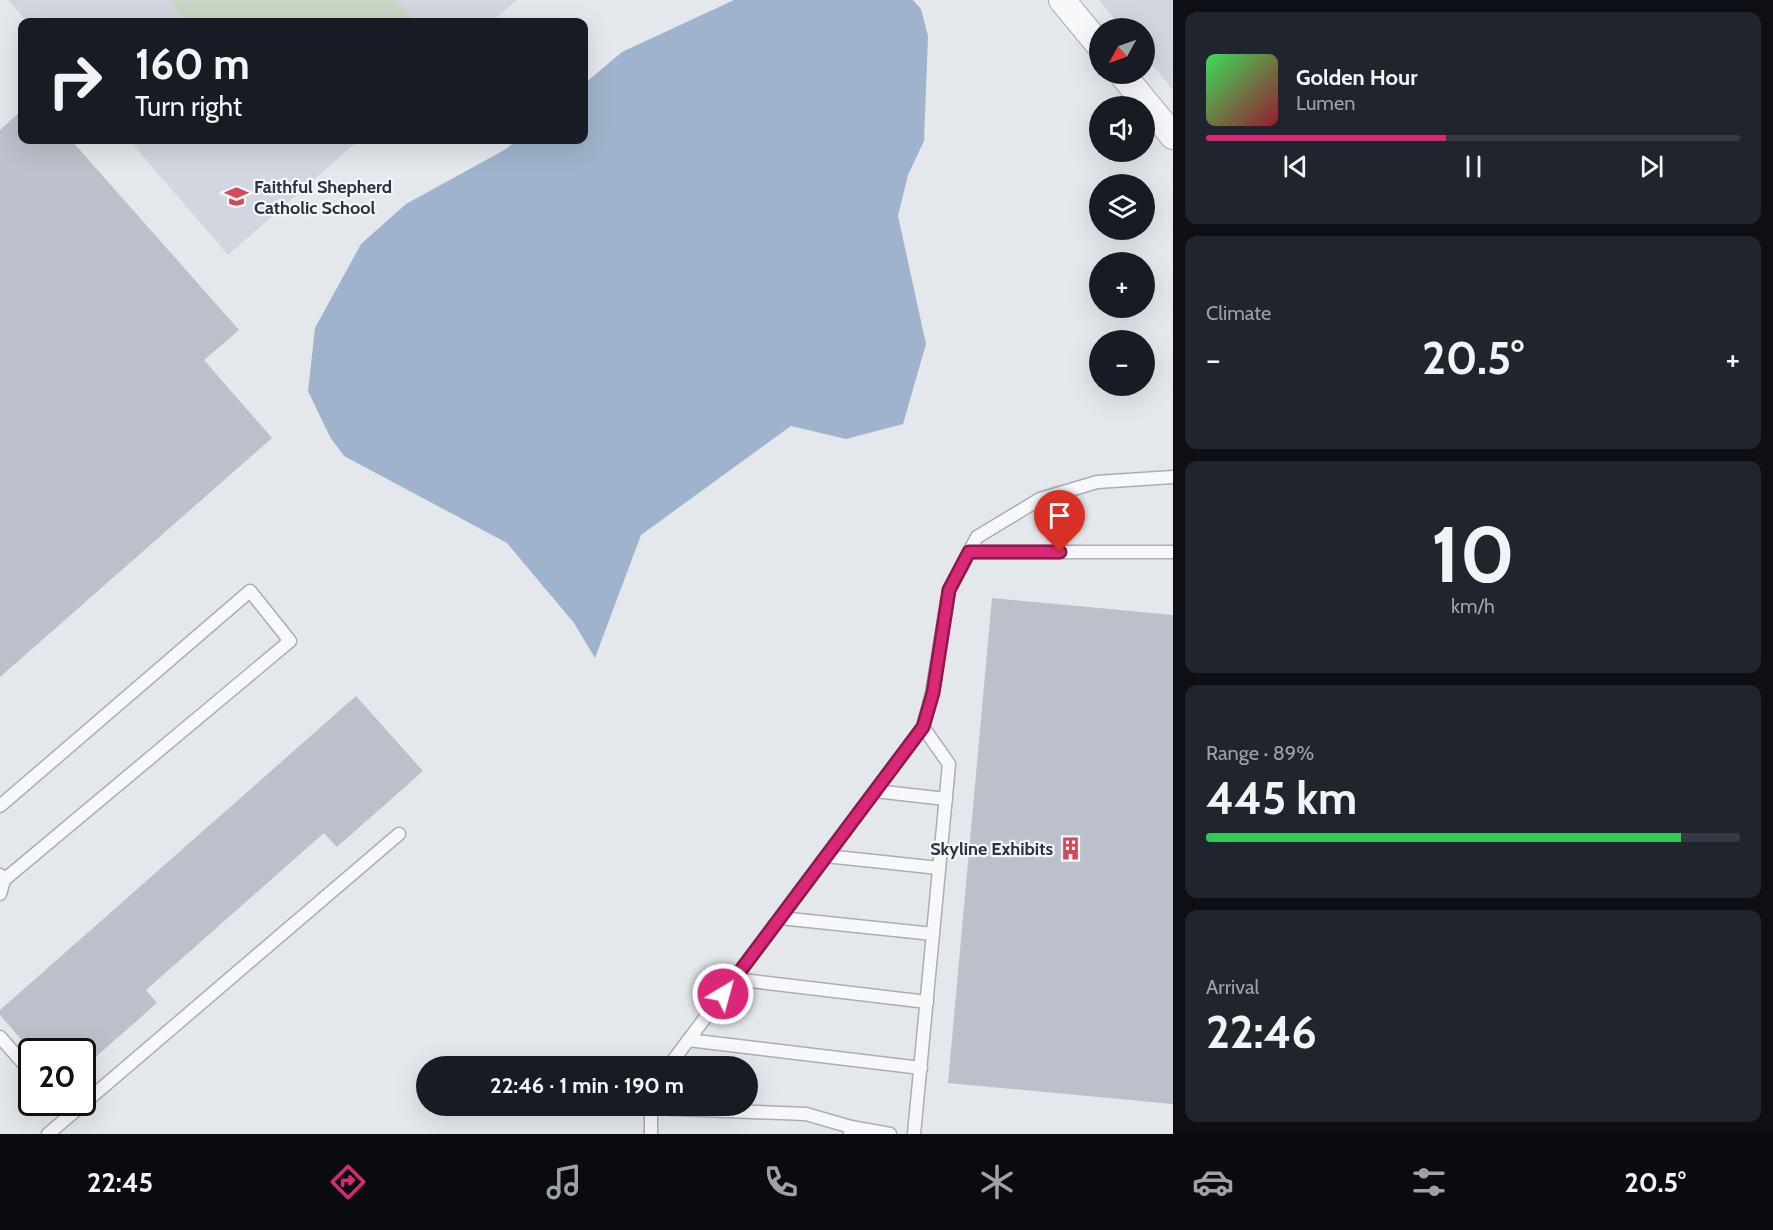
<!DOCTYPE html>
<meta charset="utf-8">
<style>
:root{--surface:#171b24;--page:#20242c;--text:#f1f3f6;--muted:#9ea1a6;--line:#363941;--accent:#db2777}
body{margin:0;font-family:Cabin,sans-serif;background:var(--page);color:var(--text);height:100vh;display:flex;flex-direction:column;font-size:22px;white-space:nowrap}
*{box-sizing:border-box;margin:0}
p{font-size:20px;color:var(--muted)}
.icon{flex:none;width:33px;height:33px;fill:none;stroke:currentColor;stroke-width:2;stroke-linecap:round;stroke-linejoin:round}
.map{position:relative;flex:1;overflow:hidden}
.panel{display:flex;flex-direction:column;gap:12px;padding:12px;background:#0d0f14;width:600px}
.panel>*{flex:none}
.top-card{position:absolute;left:18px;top:18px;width:570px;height:126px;border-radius:12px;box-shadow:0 6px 24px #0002;background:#171b24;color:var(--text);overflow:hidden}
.needle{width:39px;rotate:230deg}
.buttons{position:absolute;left:1089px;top:18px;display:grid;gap:12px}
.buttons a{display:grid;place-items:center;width:66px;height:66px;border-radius:50%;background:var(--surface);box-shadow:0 6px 24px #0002;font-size:30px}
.speed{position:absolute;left:18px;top:1038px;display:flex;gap:12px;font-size:30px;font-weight:700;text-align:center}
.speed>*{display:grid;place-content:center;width:78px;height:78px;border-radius:50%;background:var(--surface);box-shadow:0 6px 24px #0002;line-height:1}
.speed .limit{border:3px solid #111;border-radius:9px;background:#fff;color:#111}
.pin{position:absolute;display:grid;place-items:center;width:51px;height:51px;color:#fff;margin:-62px -26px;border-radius:50% 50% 50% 0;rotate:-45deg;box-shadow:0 0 6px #0007}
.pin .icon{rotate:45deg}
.me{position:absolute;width:66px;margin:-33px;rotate:37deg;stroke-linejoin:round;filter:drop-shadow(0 0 4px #0008)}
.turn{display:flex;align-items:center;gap:21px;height:126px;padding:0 18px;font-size:27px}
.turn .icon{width:78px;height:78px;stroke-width:2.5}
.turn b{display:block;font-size:42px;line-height:51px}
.big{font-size:45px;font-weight:700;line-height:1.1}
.panel .tile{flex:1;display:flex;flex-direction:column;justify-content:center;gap:9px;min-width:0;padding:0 21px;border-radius:12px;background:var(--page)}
.panel .dial{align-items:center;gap:0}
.dial b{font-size:78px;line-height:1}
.song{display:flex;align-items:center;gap:18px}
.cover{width:72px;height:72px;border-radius:9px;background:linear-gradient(135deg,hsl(130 70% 55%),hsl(350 70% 35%))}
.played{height:6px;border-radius:3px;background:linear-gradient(90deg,var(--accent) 45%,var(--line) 45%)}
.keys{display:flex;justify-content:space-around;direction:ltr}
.heat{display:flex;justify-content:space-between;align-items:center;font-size:33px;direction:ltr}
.charge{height:9px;border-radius:4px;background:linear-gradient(90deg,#34c759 89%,var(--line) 0)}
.trip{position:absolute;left:416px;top:1056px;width:342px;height:60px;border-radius:30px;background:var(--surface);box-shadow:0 6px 24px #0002;font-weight:700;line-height:60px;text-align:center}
.menu{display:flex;height:96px;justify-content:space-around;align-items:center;background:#090b0e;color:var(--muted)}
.menu .icon{width:42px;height:42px}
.menu .current{color:var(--accent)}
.menu b{font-size:27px;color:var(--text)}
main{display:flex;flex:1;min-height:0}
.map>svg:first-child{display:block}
.built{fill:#d2d6de}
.green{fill:#c9d6c5}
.water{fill:#9fb4cc}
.building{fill:#bbc0ca}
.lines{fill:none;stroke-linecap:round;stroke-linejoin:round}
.service-casing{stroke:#a9aeb7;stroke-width:15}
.minor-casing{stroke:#a9aeb7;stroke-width:28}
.service{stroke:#f7f8fa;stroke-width:12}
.minor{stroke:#f7f8fa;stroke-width:26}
.route-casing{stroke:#8e194d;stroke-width:15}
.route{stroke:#db2777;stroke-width:10}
.labels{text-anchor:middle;stroke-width:4.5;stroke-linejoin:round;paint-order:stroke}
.poi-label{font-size:18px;font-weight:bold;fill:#2b3445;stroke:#f4f6f9;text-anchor:start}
</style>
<main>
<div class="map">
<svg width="1173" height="1134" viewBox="0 0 1173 1134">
<rect width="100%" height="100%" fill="#e4e7ec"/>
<g class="built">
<path d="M8,0H517L491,22H27Z"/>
<path d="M1099,0H1173V90L1145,56L1144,28H1122Z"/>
<path d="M129,140H359L228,255Z"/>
</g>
<path class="green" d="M169,0H394L419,22H185Z"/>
<path class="water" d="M734,0H913L921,9L928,36L924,141L908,175L898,216L926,344L903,424L846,439L791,426L641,535L595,658L574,623L507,543L344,456L330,437L308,391L315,328L361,244L406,204L506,149L517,140H584V84L622,52Z"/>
<g class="building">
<path d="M22,110V140H71L239,330L204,360L272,438L0,677V130Z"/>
<path d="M992,598L1173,615V1104L948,1083Z"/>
<path d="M356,696L423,771L337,847L324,833L146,990L157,1003L82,1069V1052H32L0,1015V1010Z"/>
</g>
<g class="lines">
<defs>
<g id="service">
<path d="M969,552H1173"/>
<path d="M875,791L946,799"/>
<path d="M0,806L250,591L290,641L4,880L0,875"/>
<path d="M826,856L939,868"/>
<path d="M0,894L4,880"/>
<path d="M780,918L933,934"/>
<path d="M734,979L927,1002"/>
<path d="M0,1037L32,1073"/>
<path d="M688,1040L921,1068"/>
<path d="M669,1066L923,727L932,693L949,590L977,537L1040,499L1097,482L1173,477"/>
<path d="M57,1102L69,1116"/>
<path d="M651,1108L806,1114L851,1127"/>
<path d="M850,1133L851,1127L890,1134"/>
<path d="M48,1134L399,834"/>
<path d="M651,1134V1106"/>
<path d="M914,1134L949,764L923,727"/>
</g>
<g id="minor">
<path d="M1062,0L1100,46"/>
<path d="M1122,74L1173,136"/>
</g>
</defs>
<use href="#service" class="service-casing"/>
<use href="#minor" class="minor-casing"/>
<use href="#service" class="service"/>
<use href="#minor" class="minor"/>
</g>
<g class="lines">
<defs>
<path id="route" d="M723,994L923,727L933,693L949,590L969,552H1060"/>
</defs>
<use href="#route" class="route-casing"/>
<use href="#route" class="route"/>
</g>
<defs>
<symbol id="school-bare" viewBox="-9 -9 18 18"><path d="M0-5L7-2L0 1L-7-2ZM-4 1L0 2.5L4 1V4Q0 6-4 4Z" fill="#d1495b" stroke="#f4f6f9" stroke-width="2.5" paint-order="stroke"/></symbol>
<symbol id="building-bare" viewBox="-9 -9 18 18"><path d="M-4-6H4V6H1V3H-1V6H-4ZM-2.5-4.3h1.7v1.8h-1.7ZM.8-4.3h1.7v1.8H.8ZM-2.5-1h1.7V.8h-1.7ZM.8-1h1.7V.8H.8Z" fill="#d1495b" stroke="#f4f6f9" stroke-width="2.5" paint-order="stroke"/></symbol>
</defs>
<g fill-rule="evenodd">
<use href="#school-bare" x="220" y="180" width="33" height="33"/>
<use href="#building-bare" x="1054" y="832" width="33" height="33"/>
</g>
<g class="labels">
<g class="poi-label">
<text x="254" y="193">Faithful Shepherd<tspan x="254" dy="21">Catholic School</tspan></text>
<text x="1053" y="855" text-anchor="end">Skyline Exhibits</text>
</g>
</g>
</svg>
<div class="buttons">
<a><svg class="needle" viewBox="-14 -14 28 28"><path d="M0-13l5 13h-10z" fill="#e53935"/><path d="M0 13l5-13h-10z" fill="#9ea1a6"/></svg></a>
<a><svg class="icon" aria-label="sound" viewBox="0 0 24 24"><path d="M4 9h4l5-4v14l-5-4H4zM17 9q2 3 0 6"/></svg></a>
<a><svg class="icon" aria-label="layers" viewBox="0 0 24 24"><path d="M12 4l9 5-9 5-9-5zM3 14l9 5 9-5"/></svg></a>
<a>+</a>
<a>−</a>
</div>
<div class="speed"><div class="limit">20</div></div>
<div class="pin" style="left:1060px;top:552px;background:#d93025"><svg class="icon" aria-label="arrive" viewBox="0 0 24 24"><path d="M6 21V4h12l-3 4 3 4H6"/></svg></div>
<svg class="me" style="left:723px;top:994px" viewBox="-20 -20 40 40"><circle r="17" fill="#db2777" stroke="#fff" stroke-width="3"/><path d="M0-11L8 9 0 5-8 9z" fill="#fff"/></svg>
<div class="trip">22:46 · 1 min · 190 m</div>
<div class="top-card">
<div class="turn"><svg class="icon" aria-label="right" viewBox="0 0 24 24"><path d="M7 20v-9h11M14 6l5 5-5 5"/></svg><div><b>160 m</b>Turn right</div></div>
</div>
</div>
<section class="panel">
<div class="tile">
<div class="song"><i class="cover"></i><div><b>Golden Hour</b><p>Lumen</p></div></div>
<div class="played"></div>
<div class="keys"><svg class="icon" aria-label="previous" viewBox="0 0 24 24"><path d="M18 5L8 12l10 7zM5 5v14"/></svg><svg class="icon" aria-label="pause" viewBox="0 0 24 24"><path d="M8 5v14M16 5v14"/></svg><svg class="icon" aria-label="next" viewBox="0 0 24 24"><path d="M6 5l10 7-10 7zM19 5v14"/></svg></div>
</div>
<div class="tile"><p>Climate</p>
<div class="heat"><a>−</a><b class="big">20.5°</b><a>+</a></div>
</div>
<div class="tile dial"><b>10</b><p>km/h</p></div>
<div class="tile"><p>Range · 89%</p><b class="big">445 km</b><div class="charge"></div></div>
<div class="tile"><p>Arrival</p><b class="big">22:46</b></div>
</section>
</main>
<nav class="menu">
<b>22:45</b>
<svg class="icon current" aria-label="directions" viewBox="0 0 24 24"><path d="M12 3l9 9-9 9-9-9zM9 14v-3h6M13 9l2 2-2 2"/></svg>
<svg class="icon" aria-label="music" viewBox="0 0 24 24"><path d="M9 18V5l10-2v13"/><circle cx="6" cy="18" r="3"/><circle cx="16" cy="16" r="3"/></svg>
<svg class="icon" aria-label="phone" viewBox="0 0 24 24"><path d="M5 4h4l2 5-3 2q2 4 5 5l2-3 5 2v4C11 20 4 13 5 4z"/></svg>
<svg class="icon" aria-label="climate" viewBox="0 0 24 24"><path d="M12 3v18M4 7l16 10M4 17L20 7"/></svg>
<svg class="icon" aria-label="car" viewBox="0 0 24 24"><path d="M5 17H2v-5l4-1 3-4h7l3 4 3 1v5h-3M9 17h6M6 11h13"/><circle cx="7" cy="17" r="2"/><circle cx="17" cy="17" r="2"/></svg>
<svg class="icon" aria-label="filters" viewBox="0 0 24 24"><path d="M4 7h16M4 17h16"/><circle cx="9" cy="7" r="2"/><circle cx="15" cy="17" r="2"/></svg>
<b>20.5°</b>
</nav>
